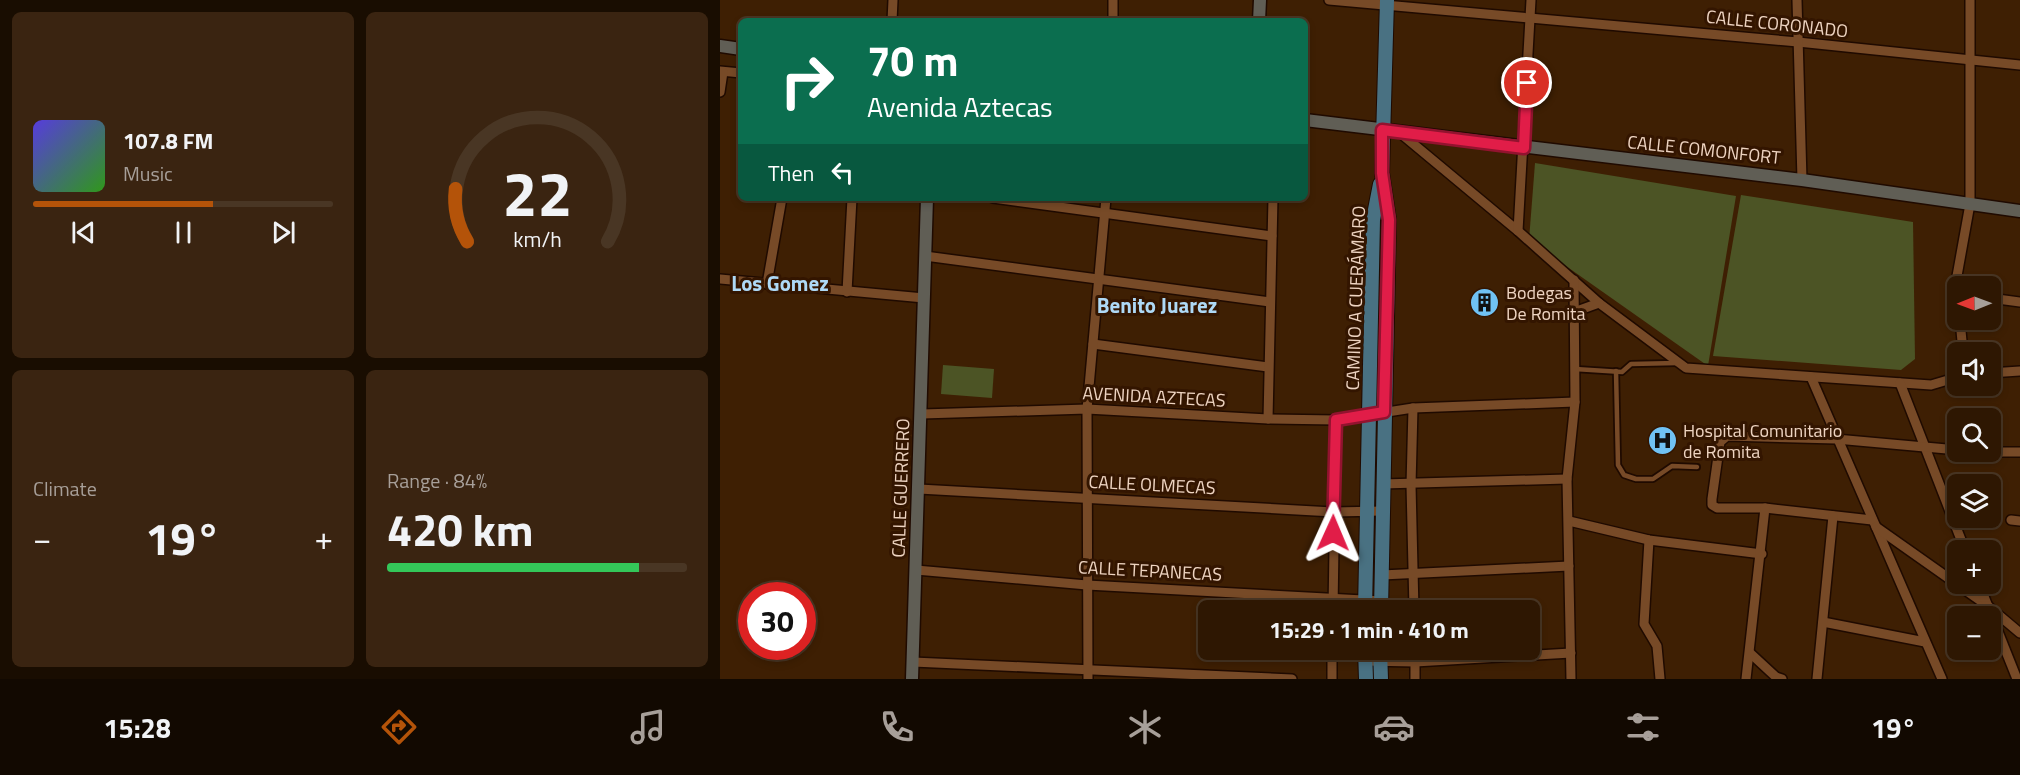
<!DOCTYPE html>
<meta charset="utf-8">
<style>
:root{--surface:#2e1702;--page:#3a2411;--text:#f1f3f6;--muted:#a79f99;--line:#493624;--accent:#b45309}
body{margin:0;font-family:"Titillium Web",sans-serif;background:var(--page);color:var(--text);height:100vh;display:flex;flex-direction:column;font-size:22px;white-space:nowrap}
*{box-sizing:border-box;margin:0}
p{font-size:20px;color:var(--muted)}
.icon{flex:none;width:33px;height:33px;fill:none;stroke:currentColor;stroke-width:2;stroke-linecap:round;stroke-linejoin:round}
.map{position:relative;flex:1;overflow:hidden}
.sheet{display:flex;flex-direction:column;gap:12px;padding:12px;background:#190d01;width:720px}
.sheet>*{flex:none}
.banner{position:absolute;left:18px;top:18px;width:570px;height:183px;border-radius:9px;box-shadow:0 3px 9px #0003,0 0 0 2px var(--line);background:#0b6e4f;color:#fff;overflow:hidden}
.needle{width:39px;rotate:269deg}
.buttons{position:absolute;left:1227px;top:276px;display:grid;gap:12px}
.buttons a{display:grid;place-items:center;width:54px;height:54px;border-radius:9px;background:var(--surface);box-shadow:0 3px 9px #0003,0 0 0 2px var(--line);font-size:30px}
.speed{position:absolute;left:18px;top:582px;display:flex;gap:12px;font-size:30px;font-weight:700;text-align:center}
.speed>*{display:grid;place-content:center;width:78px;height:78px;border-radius:50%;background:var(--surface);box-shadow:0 3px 9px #0003,0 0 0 2px var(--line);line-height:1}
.speed .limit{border:9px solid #d22;background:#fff;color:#111}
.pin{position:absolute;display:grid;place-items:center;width:51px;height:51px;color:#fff;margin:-26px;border:3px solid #fff;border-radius:50%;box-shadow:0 2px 6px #0007}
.me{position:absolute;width:66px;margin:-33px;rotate:1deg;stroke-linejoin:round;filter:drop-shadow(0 0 4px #0008)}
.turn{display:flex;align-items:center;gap:21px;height:126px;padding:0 30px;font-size:27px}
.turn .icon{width:78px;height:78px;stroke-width:2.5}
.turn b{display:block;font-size:42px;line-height:51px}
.then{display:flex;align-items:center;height:57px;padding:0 30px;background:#0003;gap:12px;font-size:22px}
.big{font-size:45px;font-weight:700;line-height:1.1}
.sheet .widget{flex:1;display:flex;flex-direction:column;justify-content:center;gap:9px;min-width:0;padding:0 21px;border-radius:9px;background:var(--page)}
.sheet .dial{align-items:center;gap:0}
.dial svg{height:156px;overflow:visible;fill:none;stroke:var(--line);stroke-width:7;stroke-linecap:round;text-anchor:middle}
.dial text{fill:var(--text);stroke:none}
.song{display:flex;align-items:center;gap:18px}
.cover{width:72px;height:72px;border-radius:9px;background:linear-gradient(135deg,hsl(250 70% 55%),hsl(110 70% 35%))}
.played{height:6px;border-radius:3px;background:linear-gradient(90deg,var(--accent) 60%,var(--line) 60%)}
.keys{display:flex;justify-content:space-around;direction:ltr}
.heat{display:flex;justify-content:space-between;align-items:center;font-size:33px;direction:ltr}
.charge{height:9px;border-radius:4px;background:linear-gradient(90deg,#34c759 84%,var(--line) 0)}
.sheet .tiles{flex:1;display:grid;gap:12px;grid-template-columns:repeat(2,1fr)}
.trip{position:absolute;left:478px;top:600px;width:342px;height:60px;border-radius:9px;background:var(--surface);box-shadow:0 3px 9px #0003,0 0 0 2px var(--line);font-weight:700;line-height:60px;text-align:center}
.tabs{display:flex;height:96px;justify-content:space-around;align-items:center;background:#120901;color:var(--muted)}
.tabs .icon{width:42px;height:42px}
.tabs .active{color:var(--accent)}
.tabs b{font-size:27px;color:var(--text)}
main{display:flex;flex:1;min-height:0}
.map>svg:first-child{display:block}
.green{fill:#4c5425}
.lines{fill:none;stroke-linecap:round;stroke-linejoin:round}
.lane-casing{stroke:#1f0a00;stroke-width:8}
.street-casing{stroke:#1f0a00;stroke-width:12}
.secondary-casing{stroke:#1f0a00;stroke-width:15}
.primary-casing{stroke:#1f0a00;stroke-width:16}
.lane{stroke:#774a27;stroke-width:4.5}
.street{stroke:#774a27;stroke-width:9}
.secondary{stroke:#605e55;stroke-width:12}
.primary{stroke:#497182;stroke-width:14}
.route-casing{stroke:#92132f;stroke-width:15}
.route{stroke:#e11d48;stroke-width:10}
.labels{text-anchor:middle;stroke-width:6;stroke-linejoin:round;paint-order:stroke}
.street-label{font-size:18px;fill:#eed4c1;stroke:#331500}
.poi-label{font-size:18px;fill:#eed4c1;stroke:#331500;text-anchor:start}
.quarter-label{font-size:21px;font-weight:bold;fill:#aed9f6;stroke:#331500}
</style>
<main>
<section class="sheet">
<div class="tiles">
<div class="widget">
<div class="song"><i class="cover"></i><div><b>107.8 FM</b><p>Music</p></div></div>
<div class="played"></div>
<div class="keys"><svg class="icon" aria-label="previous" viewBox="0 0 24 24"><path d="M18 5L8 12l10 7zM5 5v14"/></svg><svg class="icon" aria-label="pause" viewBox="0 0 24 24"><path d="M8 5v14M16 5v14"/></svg><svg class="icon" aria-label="next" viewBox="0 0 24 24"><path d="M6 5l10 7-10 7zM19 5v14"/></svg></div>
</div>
<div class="widget dial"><svg viewBox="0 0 100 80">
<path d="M14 69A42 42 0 1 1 86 69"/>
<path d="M14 69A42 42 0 0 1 8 42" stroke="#b45309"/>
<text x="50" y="56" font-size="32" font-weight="700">22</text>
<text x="50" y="72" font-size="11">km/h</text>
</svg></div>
<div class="widget"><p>Climate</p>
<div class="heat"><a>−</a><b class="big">19°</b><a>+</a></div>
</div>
<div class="widget"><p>Range · 84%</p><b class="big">420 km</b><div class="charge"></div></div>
</div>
</section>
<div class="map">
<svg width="1300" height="679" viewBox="0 0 1300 679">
<rect width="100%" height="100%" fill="#3e1f03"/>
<g class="green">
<path d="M815,163L1016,196L988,366L809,240Z"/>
<path d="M1021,195L1193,222L1195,359L1181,370L993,356Z"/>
<path d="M223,365L274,369L272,398L221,394Z"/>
</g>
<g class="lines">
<defs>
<g id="lane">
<path d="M855,369L902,372L911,364L957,363"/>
<path d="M896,371L898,465L904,475L916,479H933L952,466L977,467"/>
</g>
<g id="street">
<path d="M609,0L1078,42L1300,65"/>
<path d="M1077,0L1082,180"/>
<path d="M172,21L173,0"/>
<path d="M393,21V0"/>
<path d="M0,71L21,73"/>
<path d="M0,92L3,72"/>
<path d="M679,132L798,231L879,303L966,368L1211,385L1238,377"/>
<path d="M273,198L552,236"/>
<path d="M798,231L811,0"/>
<path d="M205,256L550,302"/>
<path d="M0,279L204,298"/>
<path d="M47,284L62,198"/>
<path d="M127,292L132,198"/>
<path d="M1270,298L1300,302"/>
<path d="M1238,300L1237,276L1250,204V0"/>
<path d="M854,312L879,303"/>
<path d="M1240,320L1243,352"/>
<path d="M373,344L548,367"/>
<path d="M1270,373L1300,371"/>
<path d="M1091,377L1222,679"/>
<path d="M1180,383L1245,550"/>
<path d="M693,408L691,485L694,610"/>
<path d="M202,414L367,409L548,419L616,420L693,408L855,402"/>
<path d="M548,419L553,198"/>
<path d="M1261,452H1300"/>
<path d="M662,484L847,479"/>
<path d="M199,489L613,512L663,511"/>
<path d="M1152,520L1045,508H997L992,505V499L1000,442L1007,436L1116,439L1238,450"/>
<path d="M1291,520L1300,521"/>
<path d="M849,521L929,540L1042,554"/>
<path d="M1156,527L1268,606L1300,633"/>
<path d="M929,540L924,624L937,646L940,679"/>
<path d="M196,570L367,585L662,601"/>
<path d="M662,575L849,566"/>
<path d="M1259,584L1297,679"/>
<path d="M613,610L616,420"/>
<path d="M1103,622L1205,642"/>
<path d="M695,650V679"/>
<path d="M1030,653L1056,677L1062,679"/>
<path d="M645,661L695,662L851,653"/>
<path d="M193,662L572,679"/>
<path d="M368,679L367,409L386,198"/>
<path d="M612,679V650"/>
<path d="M851,679L847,479L855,402L854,280"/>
<path d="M1026,679L1045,508"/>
<path d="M1097,679L1113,516"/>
</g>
<g id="secondary">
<path d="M539,21L540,0"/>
<path d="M0,46L21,49"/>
<path d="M585,120L1082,180L1300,211"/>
<path d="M192,679L207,198"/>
</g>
<g id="primary">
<path d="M645,610L653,220L660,184"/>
<path d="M661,610L669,220L662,173L667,0"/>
<path d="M645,650L646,679"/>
<path d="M660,650L661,679"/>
</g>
</defs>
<use href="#lane" class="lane-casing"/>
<use href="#street" class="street-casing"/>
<use href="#secondary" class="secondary-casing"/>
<use href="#primary" class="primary-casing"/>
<use href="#lane" class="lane"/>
<use href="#street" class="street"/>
<use href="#secondary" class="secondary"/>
<use href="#primary" class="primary"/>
</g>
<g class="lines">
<defs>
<path id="route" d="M613,533L616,420L664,412L669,220L662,173V130L804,148L807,83"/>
</defs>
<use href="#route" class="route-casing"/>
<use href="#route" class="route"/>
</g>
<defs>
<symbol id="building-disc" viewBox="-11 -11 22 22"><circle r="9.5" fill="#70c2f4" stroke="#331500"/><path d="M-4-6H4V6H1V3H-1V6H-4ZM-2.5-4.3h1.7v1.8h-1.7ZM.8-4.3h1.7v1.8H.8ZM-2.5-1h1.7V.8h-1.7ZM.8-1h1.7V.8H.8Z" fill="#111"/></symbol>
<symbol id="hospital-disc" viewBox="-11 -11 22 22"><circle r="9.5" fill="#70c2f4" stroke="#331500"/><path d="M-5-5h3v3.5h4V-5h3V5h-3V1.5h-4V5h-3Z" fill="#111"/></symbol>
</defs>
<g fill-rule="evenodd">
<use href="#building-disc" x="748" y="286" width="33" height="33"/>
<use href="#hospital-disc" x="926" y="424" width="33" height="33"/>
</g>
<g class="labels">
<g class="street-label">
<text transform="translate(1057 24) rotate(6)" y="6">CALLE CORONADO</text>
<text transform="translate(984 150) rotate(6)" y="6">CALLE COMONFORT</text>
<text transform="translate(636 298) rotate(-88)" y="6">CAMINO A CUERÁMARO</text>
<text transform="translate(434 397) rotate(3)" y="6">AVENIDA AZTECAS</text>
<text transform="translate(432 485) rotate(3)" y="6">CALLE OLMECAS</text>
<text transform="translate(181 488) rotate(-88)" y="6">CALLE GUERRERO</text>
<text transform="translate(430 571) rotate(3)" y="6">CALLE TEPANECAS</text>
</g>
<g class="poi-label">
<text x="786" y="299">Bodegas<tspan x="786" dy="21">De Romita</tspan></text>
<text x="963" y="437">Hospital Comunitario<tspan x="963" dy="21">de Romita</tspan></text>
</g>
<g class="quarter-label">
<text x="60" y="291">Los Gomez</text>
<text x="437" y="313">Benito Juarez</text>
</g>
</g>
</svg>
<div class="buttons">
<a><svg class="needle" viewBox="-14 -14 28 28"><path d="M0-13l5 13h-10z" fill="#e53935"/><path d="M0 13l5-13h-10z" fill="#a79f99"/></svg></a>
<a><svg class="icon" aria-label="sound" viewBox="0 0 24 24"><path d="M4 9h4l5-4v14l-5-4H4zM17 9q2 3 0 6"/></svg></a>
<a><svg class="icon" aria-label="search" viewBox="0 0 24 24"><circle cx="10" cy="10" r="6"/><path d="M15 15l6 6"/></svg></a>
<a><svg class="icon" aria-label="layers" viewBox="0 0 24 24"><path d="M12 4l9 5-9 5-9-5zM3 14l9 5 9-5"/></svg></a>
<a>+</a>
<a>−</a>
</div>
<div class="speed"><div class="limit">30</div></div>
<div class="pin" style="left:807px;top:83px;background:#d93025"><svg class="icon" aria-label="arrive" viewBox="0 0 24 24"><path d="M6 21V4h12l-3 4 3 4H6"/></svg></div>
<svg class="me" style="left:613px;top:533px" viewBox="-20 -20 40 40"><path d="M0-17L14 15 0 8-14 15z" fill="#e11d48" stroke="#fff" stroke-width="4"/></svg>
<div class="trip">15:29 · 1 min · 410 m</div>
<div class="banner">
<div class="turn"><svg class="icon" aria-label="right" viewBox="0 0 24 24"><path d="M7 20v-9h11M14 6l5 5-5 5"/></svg><div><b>70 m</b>Avenida Aztecas</div></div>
<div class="then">Then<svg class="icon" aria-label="left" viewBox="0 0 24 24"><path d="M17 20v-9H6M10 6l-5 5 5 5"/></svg></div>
</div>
</div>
</main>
<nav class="tabs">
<b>15:28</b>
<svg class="icon active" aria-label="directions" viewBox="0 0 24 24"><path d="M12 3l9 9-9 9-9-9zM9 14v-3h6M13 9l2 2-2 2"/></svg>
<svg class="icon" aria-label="music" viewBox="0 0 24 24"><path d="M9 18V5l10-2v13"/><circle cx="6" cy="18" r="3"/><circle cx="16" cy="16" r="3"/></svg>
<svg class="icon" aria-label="phone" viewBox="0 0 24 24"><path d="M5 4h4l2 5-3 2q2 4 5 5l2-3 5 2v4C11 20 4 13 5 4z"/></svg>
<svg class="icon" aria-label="climate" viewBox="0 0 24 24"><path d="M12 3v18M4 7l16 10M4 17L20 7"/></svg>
<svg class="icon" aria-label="car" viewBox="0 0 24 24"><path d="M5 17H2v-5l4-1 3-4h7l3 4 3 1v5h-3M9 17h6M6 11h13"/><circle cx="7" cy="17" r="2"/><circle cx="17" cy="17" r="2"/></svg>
<svg class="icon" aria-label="filters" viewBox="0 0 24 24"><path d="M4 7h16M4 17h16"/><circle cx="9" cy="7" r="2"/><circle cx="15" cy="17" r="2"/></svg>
<b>19°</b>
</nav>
